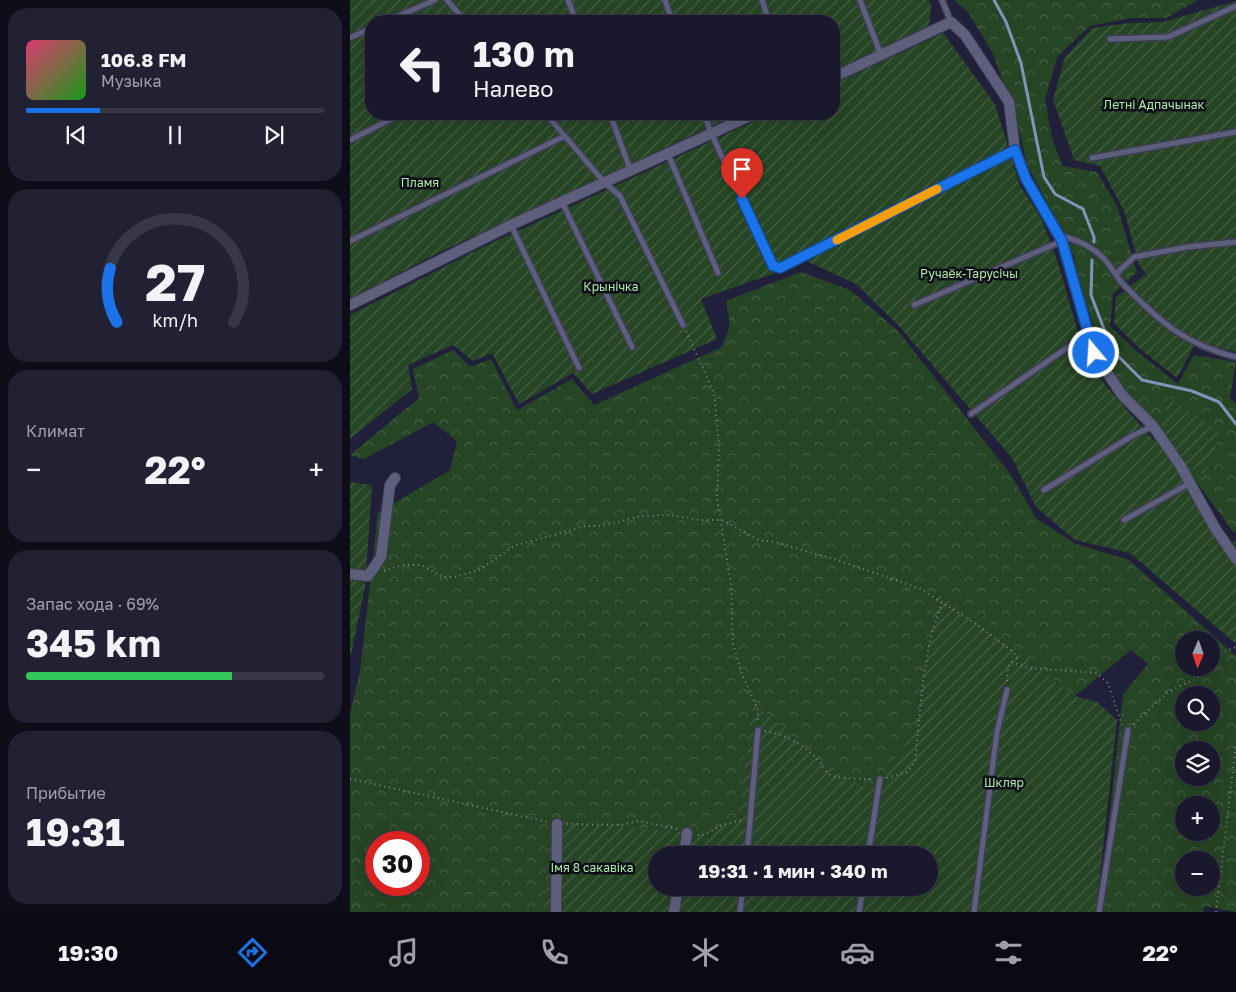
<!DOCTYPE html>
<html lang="ru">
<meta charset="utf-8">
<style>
:root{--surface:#19182c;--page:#222134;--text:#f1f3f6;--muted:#9fa0a9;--line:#373748;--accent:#1a73e8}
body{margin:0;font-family:"Golos Text",sans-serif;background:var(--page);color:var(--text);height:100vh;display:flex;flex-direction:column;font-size:19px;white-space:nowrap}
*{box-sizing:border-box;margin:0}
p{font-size:16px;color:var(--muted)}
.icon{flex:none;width:28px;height:28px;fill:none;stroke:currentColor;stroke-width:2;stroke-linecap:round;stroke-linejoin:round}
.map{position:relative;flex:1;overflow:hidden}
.sheet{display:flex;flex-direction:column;gap:8px;padding:8px;background:#0e0d18;width:350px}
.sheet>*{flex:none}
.guide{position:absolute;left:15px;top:15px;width:475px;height:105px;border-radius:20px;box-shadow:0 5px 20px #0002,0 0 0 1px var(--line);background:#19182c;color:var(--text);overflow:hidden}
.needle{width:32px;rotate:182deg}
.fabs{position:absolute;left:825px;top:631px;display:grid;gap:10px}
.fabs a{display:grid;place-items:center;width:45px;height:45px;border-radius:50%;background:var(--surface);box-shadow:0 5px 20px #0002,0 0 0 1px var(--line);font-size:25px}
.speed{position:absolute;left:15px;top:831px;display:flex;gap:10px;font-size:25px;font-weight:700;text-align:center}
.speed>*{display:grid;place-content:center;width:65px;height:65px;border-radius:50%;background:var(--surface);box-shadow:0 5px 20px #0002,0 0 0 1px var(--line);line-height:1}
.speed .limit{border:8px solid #d22;background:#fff;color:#111}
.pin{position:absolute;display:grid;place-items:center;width:42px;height:42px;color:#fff;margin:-51px -21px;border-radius:50% 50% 50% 0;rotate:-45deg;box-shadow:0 0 5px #0007}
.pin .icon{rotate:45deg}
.me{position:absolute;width:55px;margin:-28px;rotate:342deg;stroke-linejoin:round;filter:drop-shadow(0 0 4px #0008)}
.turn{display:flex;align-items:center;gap:18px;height:105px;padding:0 25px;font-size:22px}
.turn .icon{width:65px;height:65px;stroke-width:2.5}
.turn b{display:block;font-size:35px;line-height:42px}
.big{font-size:38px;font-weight:700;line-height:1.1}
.sheet .widget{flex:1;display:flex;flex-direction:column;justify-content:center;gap:8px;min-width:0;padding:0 18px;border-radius:20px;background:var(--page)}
.sheet .dial{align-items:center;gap:0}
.dial svg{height:130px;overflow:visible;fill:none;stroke:var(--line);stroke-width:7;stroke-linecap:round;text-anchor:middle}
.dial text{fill:var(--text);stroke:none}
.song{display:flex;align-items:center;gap:15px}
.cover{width:60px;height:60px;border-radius:8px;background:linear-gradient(135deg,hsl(340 70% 55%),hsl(120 70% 35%))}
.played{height:5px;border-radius:2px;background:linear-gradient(90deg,var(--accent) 25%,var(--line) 25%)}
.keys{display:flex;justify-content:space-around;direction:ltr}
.heat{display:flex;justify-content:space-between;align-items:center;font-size:28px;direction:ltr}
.charge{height:8px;border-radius:4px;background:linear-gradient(90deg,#34c759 69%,var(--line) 0)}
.trip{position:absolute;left:298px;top:846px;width:290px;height:50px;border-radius:25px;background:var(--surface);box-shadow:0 5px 20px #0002,0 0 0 1px var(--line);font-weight:700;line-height:50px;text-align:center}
.menu{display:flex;height:80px;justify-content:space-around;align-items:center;background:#0a0a12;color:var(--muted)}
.menu .icon{width:35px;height:35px}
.menu .selected{color:var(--accent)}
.menu b{font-size:22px;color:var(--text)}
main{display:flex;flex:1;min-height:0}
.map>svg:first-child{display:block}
.forest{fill:url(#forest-crowns);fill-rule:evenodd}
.garden{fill:url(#garden-furrows);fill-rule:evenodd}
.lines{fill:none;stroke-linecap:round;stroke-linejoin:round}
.stream{stroke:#8292bb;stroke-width:3}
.lane-casing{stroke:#3f3e54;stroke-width:8}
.street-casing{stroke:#3f3e54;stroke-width:12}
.path{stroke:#818197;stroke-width:2;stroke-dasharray:1 4;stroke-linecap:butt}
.lane{stroke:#5e5f7d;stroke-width:5}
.street{stroke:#5e5f7d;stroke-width:10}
.route-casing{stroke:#114b97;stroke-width:12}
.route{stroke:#1a73e8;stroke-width:9}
.slow{stroke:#f59e0b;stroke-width:9}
.labels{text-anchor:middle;stroke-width:5;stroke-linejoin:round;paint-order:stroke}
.park-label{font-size:12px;fill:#aceca7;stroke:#0c0c17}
</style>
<main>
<section class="sheet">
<div class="widget">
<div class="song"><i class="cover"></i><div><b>106.8 FM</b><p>Музыка</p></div></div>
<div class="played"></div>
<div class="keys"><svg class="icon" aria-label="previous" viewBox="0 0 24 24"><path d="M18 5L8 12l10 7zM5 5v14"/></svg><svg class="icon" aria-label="pause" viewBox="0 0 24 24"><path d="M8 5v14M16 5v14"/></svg><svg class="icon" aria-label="next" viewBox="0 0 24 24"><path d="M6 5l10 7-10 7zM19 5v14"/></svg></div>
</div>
<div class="widget dial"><svg viewBox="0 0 100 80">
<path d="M14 69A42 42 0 1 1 86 69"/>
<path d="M14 69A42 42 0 0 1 10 36" stroke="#1a73e8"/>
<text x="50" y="56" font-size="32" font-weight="700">27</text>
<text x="50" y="72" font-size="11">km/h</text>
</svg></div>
<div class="widget"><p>Климат</p>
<div class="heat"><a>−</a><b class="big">22°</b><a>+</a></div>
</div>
<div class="widget"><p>Запас хода · 69%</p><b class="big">345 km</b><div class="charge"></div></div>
<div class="widget"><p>Прибытие</p><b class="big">19:31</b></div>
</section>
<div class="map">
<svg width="886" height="912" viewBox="0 0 886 912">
<defs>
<pattern id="forest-crowns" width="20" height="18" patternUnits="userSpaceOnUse" patternTransform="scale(1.25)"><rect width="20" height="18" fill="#264524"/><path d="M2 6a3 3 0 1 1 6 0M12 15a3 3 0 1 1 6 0" fill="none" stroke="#456044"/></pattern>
<pattern id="garden-furrows" width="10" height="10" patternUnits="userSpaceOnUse" patternTransform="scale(1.25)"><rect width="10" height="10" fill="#264524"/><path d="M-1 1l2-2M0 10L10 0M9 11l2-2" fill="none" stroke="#456044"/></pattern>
</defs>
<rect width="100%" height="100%" fill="#21203a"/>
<g class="forest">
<path d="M604,0H848L816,18H782L740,26L707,57L695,100L703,142L713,166L747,172L767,206L787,272L763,294L760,326L785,350L828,384L844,355L886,362L880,398L886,403V532L884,533L835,466L818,397L811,430L773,390L758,365L731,290L724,256L677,164L667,121L644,56L618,12Z"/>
<path d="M451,272L500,290L549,332L661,475L686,518L726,544L779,560L886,656V912L854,906L853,912H749L773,694L798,664L781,650L725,696L587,592L562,735L521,792L476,766L403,701L388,817L359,834L201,820L193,912H0V714L10,671L28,513L100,470L107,441L83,422L14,459L0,455L69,398L63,369L103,350L120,367L141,359L167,410L222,379L244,405L372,347L380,325L376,301ZM834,640H861V668H834ZM834,695H861V722H834ZM834,750H861V778H834ZM834,805H861V832H834ZM26,842H69V885H26ZM834,860H861V888H834Z"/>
</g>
<g class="garden">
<path d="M0,0H579L581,6L579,26L484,70V21H21V114H388L86,254L0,299Z"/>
<path d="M886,1V352L846,342L827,378L789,348L764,323L766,297L796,274L789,265L774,211L750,166L724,160L703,100L715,57L742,28L780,23L813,22Z"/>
<path d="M593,33L645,104L670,186L691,218L708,263L734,353L752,381L803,440L811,430L818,397L871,432L856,474L836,467L875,550L886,540V644L780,553L725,540L686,507L662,458L549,326L506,284L454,260L420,275L351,299L367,339L242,394L223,373L169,404L142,353L123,361L103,345L58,365L62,389L0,439V315L133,247L420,114H484V84Z"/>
<path d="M0,482L22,485L15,587L0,659Z"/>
<path d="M587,592L725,696L747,702L767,720L746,912H193L201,820L359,834L388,817L403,701L476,766L521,791L562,735ZM306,855H579V888H306Z"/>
</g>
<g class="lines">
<g class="stream">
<path d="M644,0L656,22L671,63L694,177L705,194L733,209L744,237V242"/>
<path d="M742,260L741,295L762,350L792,380L842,391L869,402L886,424"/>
</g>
<defs>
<g id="lane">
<path d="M97,0L115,21"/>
<path d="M218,0L226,21"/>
<path d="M315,0L322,21"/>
<path d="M412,0L419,21"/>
<path d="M510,0L531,55"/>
<path d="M592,0L601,22"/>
<path d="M37,21L85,0"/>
<path d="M0,38L21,28"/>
<path d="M760,39L818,37L886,6"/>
<path d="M196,114L254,182L270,196L333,325"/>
<path d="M260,114L280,169"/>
<path d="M354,114L361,133L423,266L430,268L665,150"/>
<path d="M0,140L51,114"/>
<path d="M318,154L368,273"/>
<path d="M742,158L886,132"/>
<path d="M212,202L282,347"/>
<path d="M161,225L229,368"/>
<path d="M710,236C727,239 745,248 756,261C763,269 767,279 775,286C810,322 836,345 886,357"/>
<path d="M0,241L215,136"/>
<path d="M766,274L784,257L837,247L886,242"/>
<path d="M564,305L712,241"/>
<path d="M621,414L737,334"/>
<path d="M694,490L782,436L803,426"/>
<path d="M774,520L840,483"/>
<path d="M397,855L408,730"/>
<path d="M518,855L530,779"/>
<path d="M390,912L393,888"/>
<path d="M509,912L513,888"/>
<path d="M624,912L647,732L657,690"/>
<path d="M749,912L778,730"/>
</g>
<g id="street">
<path d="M484,77L601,22L615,35L659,102L665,150L676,179L712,241L744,353L772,395L803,426L830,465L865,528L886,559"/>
<path d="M0,305L161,225L404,114"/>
<path d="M0,574L18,576L31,557L40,485L45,478"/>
<path d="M334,855L337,833"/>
<path d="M206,912L207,824"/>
<path d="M324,912L328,888"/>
</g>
</defs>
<use href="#lane" class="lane-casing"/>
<use href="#street" class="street-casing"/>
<g class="path">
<path d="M336,331L364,393L369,445L367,498L381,584L383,644L392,674L408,710V722"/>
<path d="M34,571L52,565H71L93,577H104L129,570L164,546L235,526H252L292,516L321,515L350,520H372L409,540L425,542L487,560L571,589L626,624L662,651L667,657V662"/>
<path d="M861,657L886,647"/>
<path d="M657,681L658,667L662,662L679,668L747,673L758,683L772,725"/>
<path d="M784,724L819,691L846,679L855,668"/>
<path d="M415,731C436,735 455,745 469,761C473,765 475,771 479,774C486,779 513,779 522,779"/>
<path d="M537,778L557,772L565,762L573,681L580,640L592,602"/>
<path d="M0,779L198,822"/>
<path d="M217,824L269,825L289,821L327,829"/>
<path d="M348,835L351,836L372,825L392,820"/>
<path d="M866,912L886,744"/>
</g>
<use href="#lane" class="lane"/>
<use href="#street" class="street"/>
</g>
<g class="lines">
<defs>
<path id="route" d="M392,199L423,266L430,268L665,150L676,179L712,241L744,353"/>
</defs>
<use href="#route" class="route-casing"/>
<use href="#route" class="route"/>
<path class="slow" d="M487,240L587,189"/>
</g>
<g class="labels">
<g class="park-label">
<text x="804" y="109">Летні Адпачынак</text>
<text x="70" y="187">Пламя</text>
<text x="619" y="278">Ручаёк-Тарусічы</text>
<text x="261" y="291">Крынічка</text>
<text x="654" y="787">Шкляр</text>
<text x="242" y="872">Імя 8 сакавіка</text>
</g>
</g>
</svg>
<div class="fabs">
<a><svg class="needle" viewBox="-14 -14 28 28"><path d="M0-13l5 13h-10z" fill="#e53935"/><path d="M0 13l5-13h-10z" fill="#9fa0a9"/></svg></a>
<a><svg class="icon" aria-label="search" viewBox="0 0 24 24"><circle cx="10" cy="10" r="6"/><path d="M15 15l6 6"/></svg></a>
<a><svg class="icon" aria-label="layers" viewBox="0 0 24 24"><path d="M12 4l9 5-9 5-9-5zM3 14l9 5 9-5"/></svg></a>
<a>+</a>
<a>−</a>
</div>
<div class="speed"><div class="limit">30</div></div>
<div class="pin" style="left:392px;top:199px;background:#d93025"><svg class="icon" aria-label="arrive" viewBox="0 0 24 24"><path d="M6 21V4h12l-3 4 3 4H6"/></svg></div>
<svg class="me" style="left:744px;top:353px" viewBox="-20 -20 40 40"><circle r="17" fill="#1a73e8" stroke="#fff" stroke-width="3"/><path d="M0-11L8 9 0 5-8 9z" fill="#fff"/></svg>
<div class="trip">19:31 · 1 мин · 340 m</div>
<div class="guide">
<div class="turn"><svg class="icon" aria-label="left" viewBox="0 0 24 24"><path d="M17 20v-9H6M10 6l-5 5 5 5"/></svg><div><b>130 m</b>Налево</div></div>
</div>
</div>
</main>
<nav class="menu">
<b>19:30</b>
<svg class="icon selected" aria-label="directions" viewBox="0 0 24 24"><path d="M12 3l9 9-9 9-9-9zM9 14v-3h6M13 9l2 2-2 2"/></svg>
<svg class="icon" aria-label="music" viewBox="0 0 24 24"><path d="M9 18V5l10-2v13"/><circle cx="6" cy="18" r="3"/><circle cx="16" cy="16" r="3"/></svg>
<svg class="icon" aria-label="phone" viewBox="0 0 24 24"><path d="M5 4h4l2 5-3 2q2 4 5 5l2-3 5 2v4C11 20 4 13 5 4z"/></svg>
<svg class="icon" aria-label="climate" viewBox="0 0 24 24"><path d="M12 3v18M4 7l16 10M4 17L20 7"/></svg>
<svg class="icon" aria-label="car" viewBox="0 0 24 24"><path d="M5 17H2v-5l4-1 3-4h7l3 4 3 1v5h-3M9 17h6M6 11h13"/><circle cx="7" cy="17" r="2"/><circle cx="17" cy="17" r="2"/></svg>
<svg class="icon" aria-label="filters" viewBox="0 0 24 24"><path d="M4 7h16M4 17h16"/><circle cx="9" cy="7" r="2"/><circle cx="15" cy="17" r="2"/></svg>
<b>22°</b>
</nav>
